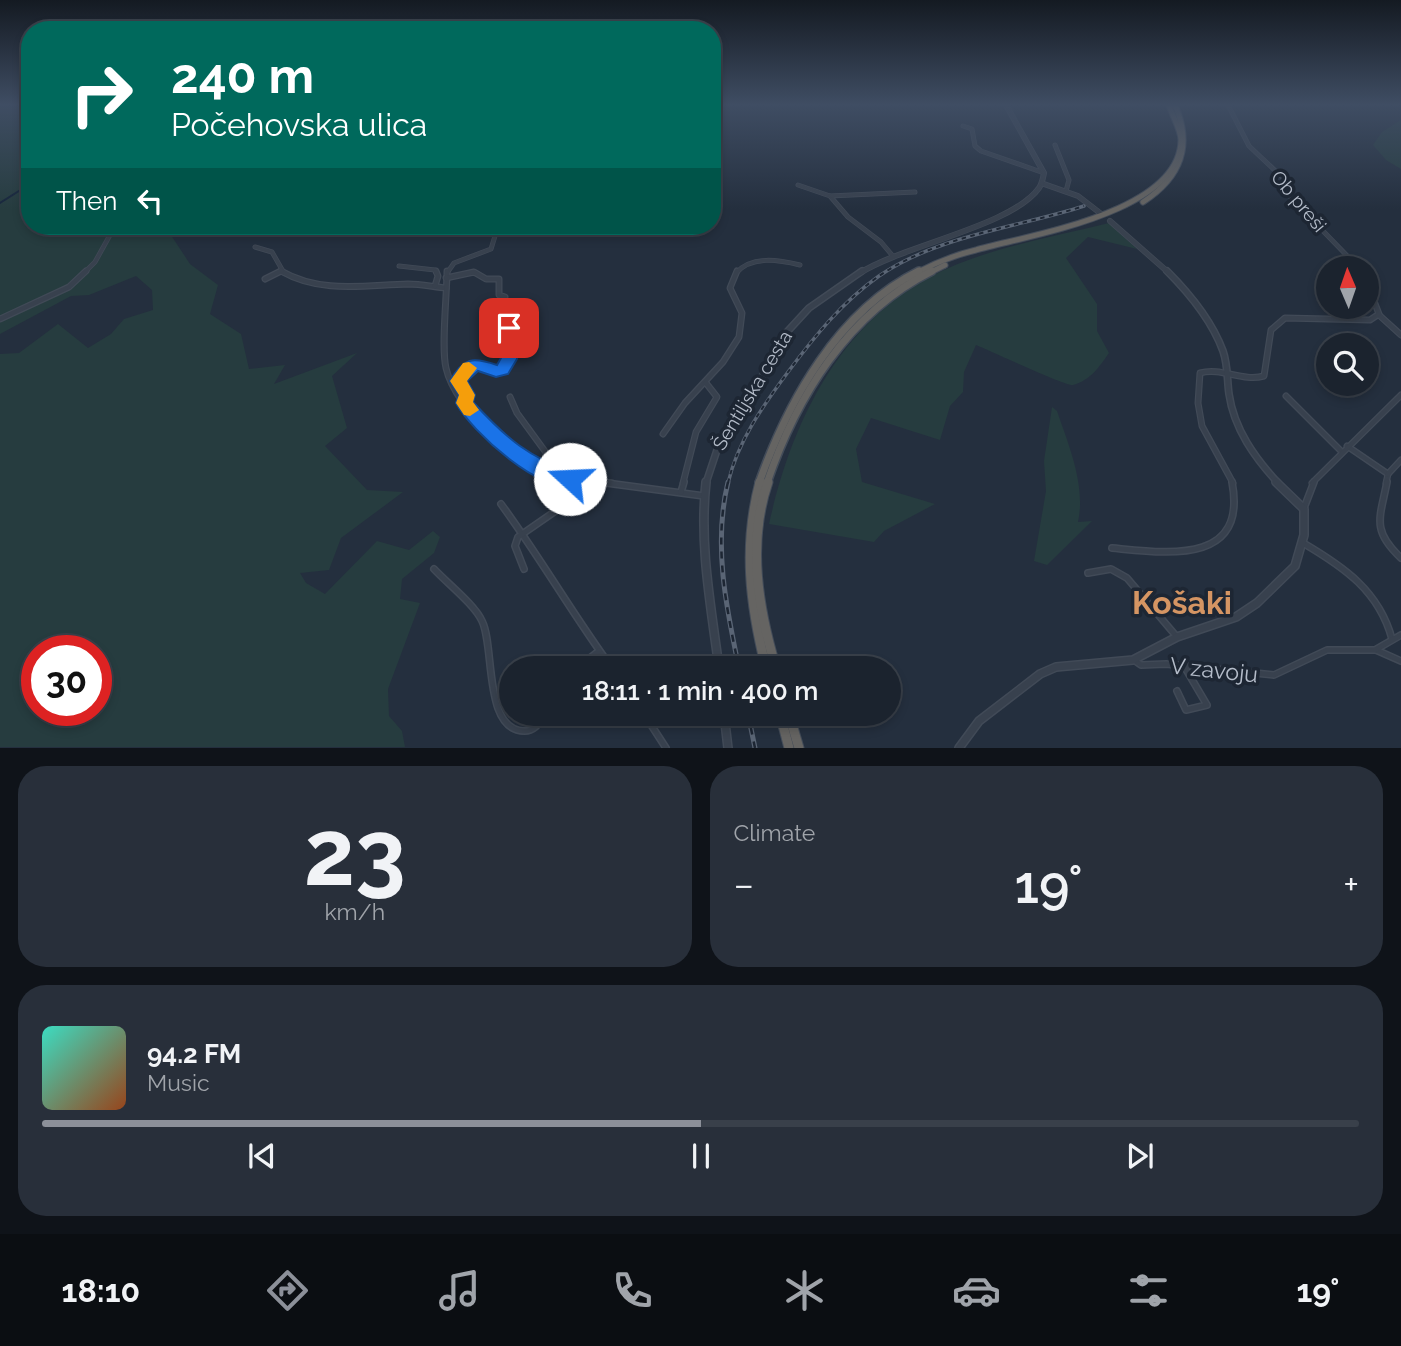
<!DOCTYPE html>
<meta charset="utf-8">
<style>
:root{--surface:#1b232e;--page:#282f3a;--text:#f1f3f6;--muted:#a0a4aa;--line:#39404a;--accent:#8c9099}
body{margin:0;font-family:Raleway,sans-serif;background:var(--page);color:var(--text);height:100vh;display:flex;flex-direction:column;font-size:26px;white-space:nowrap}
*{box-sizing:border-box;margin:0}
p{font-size:23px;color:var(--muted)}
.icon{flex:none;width:38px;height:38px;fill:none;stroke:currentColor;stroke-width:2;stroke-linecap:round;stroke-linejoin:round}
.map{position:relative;height:748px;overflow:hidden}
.panel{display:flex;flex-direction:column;gap:18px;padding:18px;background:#0f1319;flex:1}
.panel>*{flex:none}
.banner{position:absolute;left:21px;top:21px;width:700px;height:214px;border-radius:28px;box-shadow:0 4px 10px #0003,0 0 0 2px var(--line);background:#00695c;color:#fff;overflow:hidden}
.needle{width:46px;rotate:358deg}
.fabs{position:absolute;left:1316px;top:256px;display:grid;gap:14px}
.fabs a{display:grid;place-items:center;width:63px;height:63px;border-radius:50%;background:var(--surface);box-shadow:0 4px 10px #0003,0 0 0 2px var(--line);font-size:35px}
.speed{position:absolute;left:21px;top:635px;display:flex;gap:14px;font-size:35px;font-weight:700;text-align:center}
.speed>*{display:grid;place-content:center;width:91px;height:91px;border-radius:50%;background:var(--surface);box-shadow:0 4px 10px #0003,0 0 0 2px var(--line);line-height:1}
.speed .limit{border:10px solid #d22;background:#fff;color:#111}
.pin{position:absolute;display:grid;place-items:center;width:60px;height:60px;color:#fff;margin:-30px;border-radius:14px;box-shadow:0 4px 10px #0006}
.me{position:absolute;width:77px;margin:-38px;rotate:290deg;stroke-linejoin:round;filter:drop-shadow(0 0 5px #0008)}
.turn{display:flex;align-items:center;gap:24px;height:147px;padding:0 35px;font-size:32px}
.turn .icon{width:91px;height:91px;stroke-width:2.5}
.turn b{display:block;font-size:49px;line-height:60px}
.then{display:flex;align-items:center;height:66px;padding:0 35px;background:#0003;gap:14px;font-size:26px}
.big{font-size:52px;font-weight:600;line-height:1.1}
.panel .tile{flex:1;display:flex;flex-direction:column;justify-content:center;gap:10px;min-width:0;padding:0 24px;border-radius:28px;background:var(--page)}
.panel .dial{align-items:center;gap:0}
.dial b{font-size:91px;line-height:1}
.song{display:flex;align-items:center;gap:21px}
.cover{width:84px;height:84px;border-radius:10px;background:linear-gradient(135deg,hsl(170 70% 55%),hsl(20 70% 35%))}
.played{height:7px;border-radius:4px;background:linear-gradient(90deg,var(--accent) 50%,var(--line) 50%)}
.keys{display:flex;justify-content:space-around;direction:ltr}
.heat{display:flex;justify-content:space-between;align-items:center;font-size:38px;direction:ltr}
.panel .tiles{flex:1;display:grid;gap:18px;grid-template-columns:1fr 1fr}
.tile:last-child{grid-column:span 2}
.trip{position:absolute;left:499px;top:656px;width:402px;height:70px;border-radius:35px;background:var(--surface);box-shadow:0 4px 10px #0003,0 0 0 2px var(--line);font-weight:600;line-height:70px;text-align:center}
.menu{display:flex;height:112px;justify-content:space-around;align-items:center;background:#0b0e12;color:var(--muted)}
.menu .icon{width:49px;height:49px}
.menu .current{color:var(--accent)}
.menu b{font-size:32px;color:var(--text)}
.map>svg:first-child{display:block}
.green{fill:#263c3f;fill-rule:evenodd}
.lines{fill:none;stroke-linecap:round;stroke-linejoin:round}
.stream{stroke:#17263c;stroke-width:2}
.minor-far2-casing{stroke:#414a57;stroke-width:5}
.minor-far1-casing{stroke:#414a57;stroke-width:7}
.minor-casing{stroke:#414a57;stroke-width:8}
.tertiary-far2-casing{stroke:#414a57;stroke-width:6}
.tertiary-far1-casing{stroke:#414a57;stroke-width:8}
.tertiary-casing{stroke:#414a57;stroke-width:10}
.trunk-far2-casing{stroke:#434c59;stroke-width:7}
.trunk-far1-casing{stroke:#434c59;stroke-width:10}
.trunk-casing{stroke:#434c59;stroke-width:11}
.minor-far2{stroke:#38414e;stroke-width:3.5}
.minor-far1{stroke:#38414e;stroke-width:4.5}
.minor{stroke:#38414e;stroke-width:5}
.tertiary-far2{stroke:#38414e;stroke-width:4.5}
.tertiary-far1{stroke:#38414e;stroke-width:5}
.tertiary{stroke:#38414e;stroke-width:7}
.trunk-far2{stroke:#656462;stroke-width:5}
.trunk-far1{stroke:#656462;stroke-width:7}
.trunk{stroke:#656462;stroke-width:9}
.rail-far1-casing{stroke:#5a6575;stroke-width:3.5}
.rail-casing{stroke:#5a6575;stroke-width:5}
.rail-far1{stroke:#1d2633;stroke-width:2;stroke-dasharray:4.5;stroke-linecap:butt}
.rail{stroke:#1d2633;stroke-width:2.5;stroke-dasharray:7;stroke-linecap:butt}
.route{fill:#1a73e8;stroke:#114b97;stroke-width:2}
.slow{fill:#f59e0b}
.labels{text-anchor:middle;stroke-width:7;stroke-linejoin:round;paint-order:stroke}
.street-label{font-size:19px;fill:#b4bcc9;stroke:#1d2633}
.near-street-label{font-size:23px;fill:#b4bcc9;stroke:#1d2633}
.near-district-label{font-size:32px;font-weight:bold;fill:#d59563;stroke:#1d2633}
</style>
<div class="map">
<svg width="1401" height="748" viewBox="0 0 1401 748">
<rect width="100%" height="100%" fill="#242f3e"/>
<g class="green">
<path d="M0,105L30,108V226H165L190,264L218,285L210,314L241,334L249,369L285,365L274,384L357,353L332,376L347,428L325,446L367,490L403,492L341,538L329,570L300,573L306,583L325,594L377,541L409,550L433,531L440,537L434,553L402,579L400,599L420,603L388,689L389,716L402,731L405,747H0V354L19,353L58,324L88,348L111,334L124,319L153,310L152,290L136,276L89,295L71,296L0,334ZM37,651H96V710H37Z"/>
<path d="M1401,120V169L1386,160L1373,145L1382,132Z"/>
<path d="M1109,223L1137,249L1088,237L1066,258L1097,304V331L1109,353C1099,367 1091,380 1073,385C1067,387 991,351 976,345L964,372L963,392L950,406L940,440L871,418L856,449L862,482L935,504L884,531L874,542L769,524C791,425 837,327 930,277C984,248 1050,238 1109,223Z"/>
<path d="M1052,407L1057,411C1069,446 1086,486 1078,522L1092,521L1047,565L1034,561L1046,491L1044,461Z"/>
</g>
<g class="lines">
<path class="stream" d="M0,203L30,184"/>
<defs>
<g id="minor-far2">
<path d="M1228,105L1249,146L1284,179L1291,198L1359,268"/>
<path d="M963,126L972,129L975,146L981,151L1044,173"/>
<path d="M1055,145L1069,180L1066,191"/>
<path d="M798,185L830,196L848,217L881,242L892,255"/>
<path d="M830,196L915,192"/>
<path d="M255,247L272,252L284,273"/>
<path d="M399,266L435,270L436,273"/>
<path d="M84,273L95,262L115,226"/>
<path d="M277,273L281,271"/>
<path d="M447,273L454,263L491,249L495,236L493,226"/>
<path d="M470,273H476"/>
<path d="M736,273C752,255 779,260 800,265"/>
</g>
<g id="minor-far1">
<path d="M281,271C321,294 365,285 408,284C421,284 434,287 446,288"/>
<path d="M447,271C447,295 441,347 446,368C455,409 518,466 559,476C575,481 594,481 612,483"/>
<path d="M446,278L474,272L486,279H499V295L505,297"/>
<path d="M265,279L281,271"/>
<path d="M435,286L438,276L436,271"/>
<path d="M1379,315L1401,335"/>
<path d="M0,319L69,287L86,271"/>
<path d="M1286,396L1342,452"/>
<path d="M510,397L517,413L558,469L557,476"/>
<path d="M465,402L467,395L458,381L467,369L482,364L496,371L507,362L513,315"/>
<path d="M663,434L685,403L723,362L739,337L742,313L730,288L737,271"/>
<path d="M1347,446L1388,474L1386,483"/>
<path d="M553,462L566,453L597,460"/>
<path d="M1388,474L1401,460"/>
<path d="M579,483L580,481"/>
<path d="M683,483L696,432L717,397L706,383"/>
<path d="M1233,483L1202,426L1198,403L1200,373C1222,367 1242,382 1264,376L1271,330L1285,318L1370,320L1379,314L1367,283"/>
<path d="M1312,483L1401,395"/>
</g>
<g id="minor">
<path d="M599,482L704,496"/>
<path d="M1387,482C1380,518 1371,530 1401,558"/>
<path d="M681,492L684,482"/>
<path d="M501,504C540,557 573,615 612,668"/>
<path d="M1304,508L1314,482"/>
<path d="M1303,543C1344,567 1379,591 1392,639"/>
<path d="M1112,548C1166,553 1248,566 1232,482"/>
<path d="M434,569C447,583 475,605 482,621C495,646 483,732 525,731C535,731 541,722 545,714"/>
<path d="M524,569L515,546L518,537L570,501L580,482"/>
<path d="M1088,573L1111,569L1127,578L1177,637"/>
<path d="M1376,650L1401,661"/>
<path d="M1134,660L1141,665L1166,664L1274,675L1327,650H1375L1401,635"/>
<path d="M577,668L599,651"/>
<path d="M1177,691L1186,710L1207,705L1184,666"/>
<path d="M644,714L666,748"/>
</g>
<g id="tertiary-far2">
<path d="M1044,184L1078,196L1100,213"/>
<path d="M1110,221L1169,273"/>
<path d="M860,273C904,245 1012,226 1039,188C1042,184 1043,178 1044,173L1006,105"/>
</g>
<g id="tertiary-far1">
<path d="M1167,271C1190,294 1212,321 1223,351C1228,365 1227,380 1229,394C1234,429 1255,458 1278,483"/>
<path d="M706,483L721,438L759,382L786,333L809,308L862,271"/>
</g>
<g id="tertiary">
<path d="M706,482C699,545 711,606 719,668"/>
<path d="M724,714L728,748"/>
<path d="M959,748L979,721L1040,674L1056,667L1133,660L1177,637L1236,617L1257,603L1295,566L1304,535V509L1276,482"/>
</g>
<g id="trunk-far2">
<path d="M1143,202C1180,178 1193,146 1175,105"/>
<path d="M916,273C935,263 955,255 976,250C1028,235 1180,213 1181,140C1181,130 1172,115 1169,105"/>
<path d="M929,273L945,265"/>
</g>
<g id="trunk-far1">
<path d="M759,483C788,401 838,311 919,271"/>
<path d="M767,483C796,397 848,313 932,271"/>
</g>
<g id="trunk">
<path d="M760,482C743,546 750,604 766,668"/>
<path d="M768,482C747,543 758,608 776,668"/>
<path d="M780,714L789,748"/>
<path d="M789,714L799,748"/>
</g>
</defs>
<use href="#minor-far2" class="minor-far2-casing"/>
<use href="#minor-far1" class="minor-far1-casing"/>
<use href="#minor" class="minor-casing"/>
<use href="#tertiary-far2" class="tertiary-far2-casing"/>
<use href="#tertiary-far1" class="tertiary-far1-casing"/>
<use href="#tertiary" class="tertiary-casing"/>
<use href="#trunk-far2" class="trunk-far2-casing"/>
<use href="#trunk-far1" class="trunk-far1-casing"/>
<use href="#trunk" class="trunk-casing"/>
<use href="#minor-far2" class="minor-far2"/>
<use href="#minor-far1" class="minor-far1"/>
<use href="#minor" class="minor"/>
<use href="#tertiary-far2" class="tertiary-far2"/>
<use href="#tertiary-far1" class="tertiary-far1"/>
<use href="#tertiary" class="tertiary"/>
<use href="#trunk-far2" class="trunk-far2"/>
<use href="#trunk-far1" class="trunk-far1"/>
<use href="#trunk" class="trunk"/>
<defs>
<path id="rail-far1" d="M728,483C738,441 762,407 788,372C814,337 842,302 879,276C939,235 1016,228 1084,206"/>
<g id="rail">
<path d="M728,482C713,544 726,607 739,668"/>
<path d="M748,714L755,748"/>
</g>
</defs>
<use href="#rail-far1" class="rail-far1-casing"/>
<use href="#rail" class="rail-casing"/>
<use href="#rail-far1" class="rail-far1"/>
<use href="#rail" class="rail"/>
</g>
<linearGradient id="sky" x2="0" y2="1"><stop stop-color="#141a22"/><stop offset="0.5" stop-color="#3f4d63"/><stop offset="1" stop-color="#3f4d63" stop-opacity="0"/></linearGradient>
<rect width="1401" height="209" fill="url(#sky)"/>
<path class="route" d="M509,322L517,328V359L508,374L496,377L478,371L467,381L475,395L473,402C507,439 528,457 576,474L579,479L576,485C543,497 471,431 456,403L459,395L450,381C464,357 473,357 497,365L501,358L502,328Z"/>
<path class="slow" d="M469,362L477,368L467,381L475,395L473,402L479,410L470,416L464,415L456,403L459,395L450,381L463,363Z"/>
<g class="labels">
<g class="street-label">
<text transform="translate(1299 201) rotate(50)" y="7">Ob preši</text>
<text transform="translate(752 390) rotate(-59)" y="7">Šentiljska cesta</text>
</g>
<g class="near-street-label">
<text transform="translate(1214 670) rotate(6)" y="8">V zavoju</text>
</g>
<g class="near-district-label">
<text x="1182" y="614">Košaki</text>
</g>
</g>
</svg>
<div class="fabs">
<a><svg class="needle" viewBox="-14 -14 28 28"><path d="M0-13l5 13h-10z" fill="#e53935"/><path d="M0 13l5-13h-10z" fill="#a0a4aa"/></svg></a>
<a><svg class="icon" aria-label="search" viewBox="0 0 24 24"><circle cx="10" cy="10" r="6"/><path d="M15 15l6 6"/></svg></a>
</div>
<div class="speed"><div class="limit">30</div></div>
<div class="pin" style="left:509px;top:328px;background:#d93025"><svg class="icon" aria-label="arrive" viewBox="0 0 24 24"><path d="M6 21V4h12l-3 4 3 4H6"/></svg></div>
<svg class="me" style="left:570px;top:479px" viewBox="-20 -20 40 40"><circle r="19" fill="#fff"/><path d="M0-13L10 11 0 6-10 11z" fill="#1a73e8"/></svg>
<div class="trip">18:11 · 1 min · 400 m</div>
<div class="banner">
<div class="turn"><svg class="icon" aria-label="right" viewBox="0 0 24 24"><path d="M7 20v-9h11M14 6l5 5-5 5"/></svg><div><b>240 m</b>Počehovska ulica</div></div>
<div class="then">Then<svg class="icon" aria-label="left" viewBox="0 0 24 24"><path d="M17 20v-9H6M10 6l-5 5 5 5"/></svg></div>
</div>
</div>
<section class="panel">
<div class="tiles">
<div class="tile dial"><b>23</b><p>km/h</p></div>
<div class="tile"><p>Climate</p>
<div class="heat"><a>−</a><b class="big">19°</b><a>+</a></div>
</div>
<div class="tile">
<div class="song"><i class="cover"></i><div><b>94.2 FM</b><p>Music</p></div></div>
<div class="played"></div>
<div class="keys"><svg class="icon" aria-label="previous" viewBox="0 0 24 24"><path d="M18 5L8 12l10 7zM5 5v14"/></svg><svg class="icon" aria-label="pause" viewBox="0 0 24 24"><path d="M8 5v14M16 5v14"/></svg><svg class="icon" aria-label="next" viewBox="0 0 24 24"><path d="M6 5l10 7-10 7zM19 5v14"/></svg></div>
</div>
</div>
</section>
<nav class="menu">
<b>18:10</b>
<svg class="icon current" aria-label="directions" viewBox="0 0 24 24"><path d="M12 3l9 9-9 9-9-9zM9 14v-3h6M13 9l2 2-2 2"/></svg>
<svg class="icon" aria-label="music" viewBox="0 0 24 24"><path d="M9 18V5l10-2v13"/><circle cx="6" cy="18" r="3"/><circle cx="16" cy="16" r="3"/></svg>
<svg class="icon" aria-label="phone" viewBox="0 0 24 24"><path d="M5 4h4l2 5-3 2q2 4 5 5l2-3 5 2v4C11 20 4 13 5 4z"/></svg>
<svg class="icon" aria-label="climate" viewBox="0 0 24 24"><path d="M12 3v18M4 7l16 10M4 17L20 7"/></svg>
<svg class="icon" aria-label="car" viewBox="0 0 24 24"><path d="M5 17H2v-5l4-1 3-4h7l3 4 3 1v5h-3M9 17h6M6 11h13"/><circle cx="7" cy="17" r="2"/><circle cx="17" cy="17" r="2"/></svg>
<svg class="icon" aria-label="filters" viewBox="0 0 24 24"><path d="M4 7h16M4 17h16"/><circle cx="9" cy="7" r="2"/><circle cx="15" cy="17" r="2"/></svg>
<b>19°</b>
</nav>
